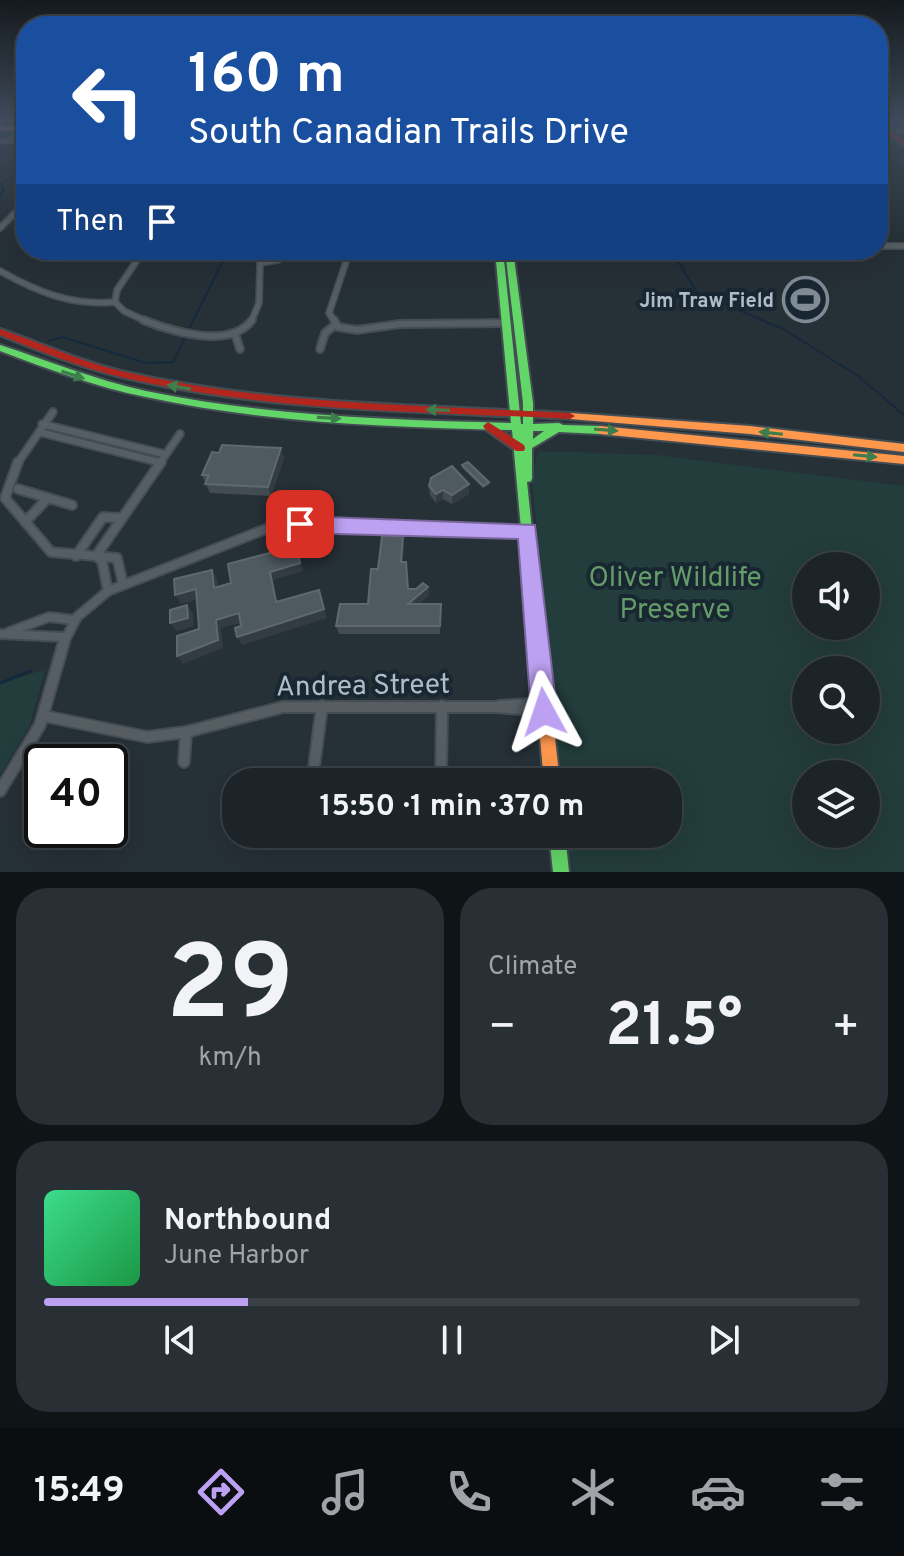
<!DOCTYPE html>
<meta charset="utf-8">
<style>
:root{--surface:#1c2429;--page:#293035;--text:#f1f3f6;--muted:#a0a4a8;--line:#3a4146;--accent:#bca0f2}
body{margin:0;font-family:Overpass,sans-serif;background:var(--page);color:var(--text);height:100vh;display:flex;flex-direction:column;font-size:30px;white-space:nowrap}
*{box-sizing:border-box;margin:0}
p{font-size:26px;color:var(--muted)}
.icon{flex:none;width:44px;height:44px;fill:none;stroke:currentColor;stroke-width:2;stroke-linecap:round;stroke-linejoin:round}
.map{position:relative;height:872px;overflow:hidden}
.details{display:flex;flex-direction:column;gap:16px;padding:16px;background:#0f1417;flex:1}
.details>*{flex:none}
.guide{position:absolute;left:16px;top:16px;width:872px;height:244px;border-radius:32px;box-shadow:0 8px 32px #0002,0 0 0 2px var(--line);background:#1a4fa0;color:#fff;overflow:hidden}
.tools{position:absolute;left:792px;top:552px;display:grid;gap:16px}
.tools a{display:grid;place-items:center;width:88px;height:88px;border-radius:50%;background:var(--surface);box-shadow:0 8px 32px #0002,0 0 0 2px var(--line);font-size:40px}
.speed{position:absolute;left:24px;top:744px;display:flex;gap:16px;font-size:40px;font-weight:700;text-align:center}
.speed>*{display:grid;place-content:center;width:104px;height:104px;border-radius:50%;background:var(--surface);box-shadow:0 8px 32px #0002,0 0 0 2px var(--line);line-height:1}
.speed .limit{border:4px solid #111;border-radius:12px;background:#fff;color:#111}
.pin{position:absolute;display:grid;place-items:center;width:68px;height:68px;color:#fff;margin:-34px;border-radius:16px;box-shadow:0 4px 12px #0006}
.me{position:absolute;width:88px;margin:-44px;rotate:355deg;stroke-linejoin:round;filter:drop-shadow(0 0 6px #0008)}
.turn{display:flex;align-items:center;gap:28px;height:168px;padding:0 40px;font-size:36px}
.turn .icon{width:104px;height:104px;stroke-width:2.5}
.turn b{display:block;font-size:56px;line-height:68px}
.then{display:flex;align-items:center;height:76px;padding:0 40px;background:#0003;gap:16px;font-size:30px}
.big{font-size:60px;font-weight:700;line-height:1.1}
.details .widget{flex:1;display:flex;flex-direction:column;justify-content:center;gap:12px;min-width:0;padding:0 28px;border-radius:32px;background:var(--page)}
.details .dial{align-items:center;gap:0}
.dial b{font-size:104px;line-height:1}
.song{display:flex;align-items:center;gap:24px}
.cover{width:96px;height:96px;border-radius:12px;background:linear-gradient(135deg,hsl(150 70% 55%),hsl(140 70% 35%))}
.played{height:8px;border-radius:4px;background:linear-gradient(90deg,var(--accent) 25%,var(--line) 25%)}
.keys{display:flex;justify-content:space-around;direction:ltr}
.heat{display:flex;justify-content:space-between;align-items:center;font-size:44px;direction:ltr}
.details .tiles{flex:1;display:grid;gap:16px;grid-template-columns:1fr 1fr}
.widget:last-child{grid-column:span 2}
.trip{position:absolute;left:222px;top:768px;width:460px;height:80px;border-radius:32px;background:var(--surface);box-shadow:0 8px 32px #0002,0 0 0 2px var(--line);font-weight:700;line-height:80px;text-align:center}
.tab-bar{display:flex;height:128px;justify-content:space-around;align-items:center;background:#0b0e10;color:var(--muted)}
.tab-bar .icon{width:56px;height:56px}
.tab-bar .on{color:var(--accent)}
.tab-bar b{font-size:36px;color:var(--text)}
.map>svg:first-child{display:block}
.green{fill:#233c3c;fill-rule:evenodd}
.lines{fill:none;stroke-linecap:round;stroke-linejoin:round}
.stream-far1{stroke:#142a3c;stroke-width:2}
.stream{stroke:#142a3c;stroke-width:3}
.street-far4-casing{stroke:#434d53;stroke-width:6}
.street-far3-casing{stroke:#434d53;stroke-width:8}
.street-far2-casing{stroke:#434d53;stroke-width:10}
.street-far1-casing{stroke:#434d53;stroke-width:12}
.street-casing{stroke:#434d53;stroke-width:14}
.fast-casing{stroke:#434d53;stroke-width:4}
.slow-casing{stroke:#434d53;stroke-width:4}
.jam-casing{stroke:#434d53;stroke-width:4}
.street-far4{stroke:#565e64;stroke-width:4}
.street-far3{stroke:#565e64;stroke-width:5}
.street-far2{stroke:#565e64;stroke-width:6}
.street-far1{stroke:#565e64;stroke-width:8}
.street{stroke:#565e64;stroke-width:10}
.fast{fill:#63d668;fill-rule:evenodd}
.slow{fill:#ff974d;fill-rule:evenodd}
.jam{fill:#b3261e;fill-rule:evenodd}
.wall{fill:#434c53}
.shaded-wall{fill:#333c42}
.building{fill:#4f5960;stroke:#5e6870;stroke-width:2}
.oneway{fill:#3e7e4d}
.route{fill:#bca0f2;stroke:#7a689d;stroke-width:2}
.labels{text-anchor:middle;stroke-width:8;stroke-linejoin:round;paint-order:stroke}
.far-poi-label{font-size:20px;font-weight:bold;fill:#afbdc9;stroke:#192732;text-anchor:end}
.near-park-label{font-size:28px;fill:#649c68;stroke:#192732}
.near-street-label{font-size:28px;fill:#afbdc9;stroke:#192732}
</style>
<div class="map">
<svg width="904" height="872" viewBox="0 0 904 872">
<rect width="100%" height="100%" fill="#263037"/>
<g class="green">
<path d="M538,451L657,455L904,486V872H570L566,834H668V782H561L532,479ZM806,566H866V626H806ZM806,670H866V730H806ZM806,774H866V834H806Z"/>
<path d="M45,670L29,727L0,775V682Z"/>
</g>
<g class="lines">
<g class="stream-far1">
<path d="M0,196L4,190L1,184L26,169"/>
<path d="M671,250L697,292L785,330L858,376L904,415"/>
<path d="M49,341L62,337L146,363L173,362L228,250"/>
</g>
<path class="stream" d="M0,683L31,671"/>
<defs>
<g id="street-far4">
<path d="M896,131H904"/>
<path d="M8,140L26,129"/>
<path d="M0,141H26"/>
<path d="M18,210L26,202"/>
</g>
<g id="street-far3">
<path d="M0,228L20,208"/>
<path d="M878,246H904"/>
<path d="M70,250L87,254L112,250"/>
<path d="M144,250L117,290L115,302L124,311L148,322"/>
<path d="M436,257H510"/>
<path d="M260,263L278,260L269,253"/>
<path d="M0,271C37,292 72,306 115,302"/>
<path d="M251,322L259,303L260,265L272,250"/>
<path d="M335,322L329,313L350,250"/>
</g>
<g id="street-far2">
<path d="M143,320C171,331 230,350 252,320"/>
<path d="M334,320L338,327L357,330L400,324L508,323"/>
<path d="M235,334L240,349"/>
<path d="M320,349L325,333L335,325"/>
<path d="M42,424L164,454"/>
<path d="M39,432L158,462"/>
<path d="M17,464L53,412"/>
<path d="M159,464L180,434"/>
</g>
<g id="street-far1">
<path d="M18,462L5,498L51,552L117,558L123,584"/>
<path d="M18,489L72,505"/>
<path d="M25,522L48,498"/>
<path d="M76,556L103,517L121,518"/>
<path d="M96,556L161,462"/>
<path d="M96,556L102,561L108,591"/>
<path d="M9,632L49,617L74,620"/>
<path d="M0,634L63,637"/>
<path d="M63,644L77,617L108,591L271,527L528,531"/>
</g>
<g id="street">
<path d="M499,706L544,703"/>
<path d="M44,716L147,737L186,732L283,707H496L543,711"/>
<path d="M184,762L186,732"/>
<path d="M312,782L322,706"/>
<path d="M441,782L442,706"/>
<path d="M0,791L40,725L64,642"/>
</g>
<g id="fast">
<path d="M495,250H503L521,424H523V403L505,250H513L533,403V424L559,423L563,425L600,426L605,430L600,434L559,432L532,448V478L531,481L527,482L541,616L540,620L535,622L530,620L529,616L512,430C389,427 266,423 146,397C96,387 48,369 0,351V345C49,361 96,380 146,391C266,416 389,420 511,423ZM533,431H544L533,439Z"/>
<path d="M549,834H565L569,872H553Z"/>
</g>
<g id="slow">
<rect x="0" y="126" width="26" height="4"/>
<path d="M570,413L750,426L904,444V452L750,434L570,419L565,416Z"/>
<path d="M600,426L904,456V464L600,434L595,430Z"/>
<path d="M535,610L540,612L541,616L560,782H544L529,616L530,612Z"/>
</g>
<g id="jam">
<path d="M878,122L904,141V146L878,127Z"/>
<path d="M0,329C41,343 79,361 121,371C268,405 420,405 570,413L575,416L570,419C420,411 268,412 121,377C79,367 40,351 0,335Z"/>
<path d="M488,422L524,445L525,448L524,451H516L485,429L483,426Z"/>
</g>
</defs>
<use href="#street-far4" class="street-far4-casing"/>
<use href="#street-far3" class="street-far3-casing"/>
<use href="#street-far2" class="street-far2-casing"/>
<use href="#street-far1" class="street-far1-casing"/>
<use href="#street" class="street-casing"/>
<use href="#fast" class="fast-casing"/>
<use href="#slow" class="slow-casing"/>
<use href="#jam" class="jam-casing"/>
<use href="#street-far4" class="street-far4"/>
<use href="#street-far3" class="street-far3"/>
<use href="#street-far2" class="street-far2"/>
<use href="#street-far1" class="street-far1"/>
<use href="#street" class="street"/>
<use href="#fast" class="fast"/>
<use href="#slow" class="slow"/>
<use href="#jam" class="jam"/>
</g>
<g class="wall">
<path d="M284,458L271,496L210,493L202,475Z"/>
<path d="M462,465L489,482V485L483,488L462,468Z"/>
<path d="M469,484V494L452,504L443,499L436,503L430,495L429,486Z"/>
<path d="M403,536L404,545L402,562L408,589L428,587L429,595L419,604H441L440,634H339L336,626L368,604L378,569Z"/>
</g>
<g class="shaded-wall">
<path d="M281,448L284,458L271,496L268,487Z"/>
<path d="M469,484V494L452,504V495Z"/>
<path d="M443,490V499L436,503V494Z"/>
<path d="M403,536L404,545L402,571L401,562Z"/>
<path d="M296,546L303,571L273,580L279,611L276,602L270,572Z"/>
<path d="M212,570L217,579L219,596L214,588Z"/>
<path d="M428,587L429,595L409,612L408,604Z"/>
<path d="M196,589L202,598L181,604L175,595Z"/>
<path d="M319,590L327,618L242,645L237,637Z"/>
<path d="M187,605L193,613L194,626L177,631L170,623Z"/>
<path d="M239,613L244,622L221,628L223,648L183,664L177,656L216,620Z"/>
</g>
<g class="building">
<path d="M222,445L281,448L268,487L205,484L209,475H202L212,452L219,453Z"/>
<path d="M468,462L489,482L483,486L462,465Z"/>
<path d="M452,466L469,484L452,495L443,490L436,494L429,486L431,478Z"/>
<path d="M382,536H403L401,562H406L408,589H416L423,583L428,587L408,604H441L440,626H336L340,604H368L371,569H378Z"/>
<path d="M296,546L300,563L270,572L276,602L319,590L324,609L237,637L235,628L241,626L239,613L216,620L218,640L177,656V636L199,629L196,589L175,595L174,579L212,570L214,588L231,583L228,564Z"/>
<path d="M187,605L188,618L170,623V610Z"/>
</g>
<defs><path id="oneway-solid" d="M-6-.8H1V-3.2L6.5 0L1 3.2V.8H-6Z" transform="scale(2)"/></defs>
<g class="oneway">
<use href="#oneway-solid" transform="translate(73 375) rotate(18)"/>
<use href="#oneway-solid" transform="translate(179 387) rotate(-170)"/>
<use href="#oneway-solid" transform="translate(438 410) rotate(-178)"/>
<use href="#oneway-solid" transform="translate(329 418) rotate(3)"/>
<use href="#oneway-solid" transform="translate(606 430) rotate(4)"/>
<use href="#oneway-solid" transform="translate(771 433) rotate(-174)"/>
<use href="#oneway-solid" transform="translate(865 456) rotate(6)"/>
</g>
<linearGradient id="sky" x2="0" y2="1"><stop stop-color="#151a1e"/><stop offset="0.5" stop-color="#414e5e"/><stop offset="1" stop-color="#414e5e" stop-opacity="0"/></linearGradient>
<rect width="904" height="243" fill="url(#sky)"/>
<path class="route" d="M300,516L535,525L557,712L554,721L544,725L535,721L531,712L518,539L300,533L289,524Z"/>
<defs>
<symbol id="stadium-ring" viewBox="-11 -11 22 22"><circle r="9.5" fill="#192732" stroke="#7f8c96" stroke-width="1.5"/><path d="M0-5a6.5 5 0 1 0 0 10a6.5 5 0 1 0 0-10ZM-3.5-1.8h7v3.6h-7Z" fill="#7f8c96"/></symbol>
</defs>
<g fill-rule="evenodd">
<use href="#stadium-ring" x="780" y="274" width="51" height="51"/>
</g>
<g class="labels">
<g class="far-poi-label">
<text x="774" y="307">Jim Traw Field</text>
</g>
<g class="near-park-label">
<text x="675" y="586">Oliver Wildlife<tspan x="675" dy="32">Preserve</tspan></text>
</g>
<g class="near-street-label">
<text transform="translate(363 684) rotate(-1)" y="10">Andrea Street</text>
</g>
</g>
</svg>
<div class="tools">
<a><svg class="icon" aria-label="sound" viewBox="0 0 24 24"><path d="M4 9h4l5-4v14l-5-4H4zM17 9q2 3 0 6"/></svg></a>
<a><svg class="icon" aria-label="search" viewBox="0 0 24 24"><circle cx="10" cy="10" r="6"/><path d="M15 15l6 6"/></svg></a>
<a><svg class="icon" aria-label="layers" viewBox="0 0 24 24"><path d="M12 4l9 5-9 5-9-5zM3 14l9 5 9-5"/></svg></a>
</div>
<div class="speed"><div class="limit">40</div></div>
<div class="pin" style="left:300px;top:524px;background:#d93025"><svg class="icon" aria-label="arrive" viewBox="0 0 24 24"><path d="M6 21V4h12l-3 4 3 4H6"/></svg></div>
<svg class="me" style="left:544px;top:712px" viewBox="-20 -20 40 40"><path d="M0-17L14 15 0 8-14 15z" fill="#bca0f2" stroke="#fff" stroke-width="4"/></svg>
<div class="trip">15:50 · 1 min · 370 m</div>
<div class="guide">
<div class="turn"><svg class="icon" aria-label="left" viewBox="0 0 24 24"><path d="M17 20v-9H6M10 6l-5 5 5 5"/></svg><div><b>160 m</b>South Canadian Trails Drive</div></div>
<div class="then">Then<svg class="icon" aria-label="arrive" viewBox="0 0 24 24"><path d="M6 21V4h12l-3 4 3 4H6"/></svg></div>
</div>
</div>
<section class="details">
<div class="tiles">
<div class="widget dial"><b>29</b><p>km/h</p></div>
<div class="widget"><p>Climate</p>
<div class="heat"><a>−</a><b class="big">21.5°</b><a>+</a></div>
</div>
<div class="widget">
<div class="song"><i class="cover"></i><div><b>Northbound</b><p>June Harbor</p></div></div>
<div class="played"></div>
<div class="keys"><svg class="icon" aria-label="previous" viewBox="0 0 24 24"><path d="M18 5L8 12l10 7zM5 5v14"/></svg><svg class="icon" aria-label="pause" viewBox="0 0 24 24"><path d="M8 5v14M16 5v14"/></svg><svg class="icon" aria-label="next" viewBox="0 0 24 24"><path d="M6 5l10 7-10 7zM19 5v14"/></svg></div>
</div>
</div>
</section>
<nav class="tab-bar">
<b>15:49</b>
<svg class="icon on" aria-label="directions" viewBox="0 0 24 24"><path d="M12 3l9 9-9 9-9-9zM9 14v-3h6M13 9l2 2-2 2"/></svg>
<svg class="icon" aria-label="music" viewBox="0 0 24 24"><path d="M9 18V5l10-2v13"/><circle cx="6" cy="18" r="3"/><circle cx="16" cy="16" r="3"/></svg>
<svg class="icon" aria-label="phone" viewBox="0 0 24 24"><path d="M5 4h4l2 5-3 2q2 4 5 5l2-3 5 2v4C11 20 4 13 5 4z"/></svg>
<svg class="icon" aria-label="climate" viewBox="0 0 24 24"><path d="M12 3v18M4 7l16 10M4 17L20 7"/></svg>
<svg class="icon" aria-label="car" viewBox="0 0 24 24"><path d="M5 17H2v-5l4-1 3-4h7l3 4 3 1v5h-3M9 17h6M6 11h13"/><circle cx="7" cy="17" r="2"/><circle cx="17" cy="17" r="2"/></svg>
<svg class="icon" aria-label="filters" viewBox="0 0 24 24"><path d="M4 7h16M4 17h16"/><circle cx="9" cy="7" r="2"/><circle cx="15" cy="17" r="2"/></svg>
</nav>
